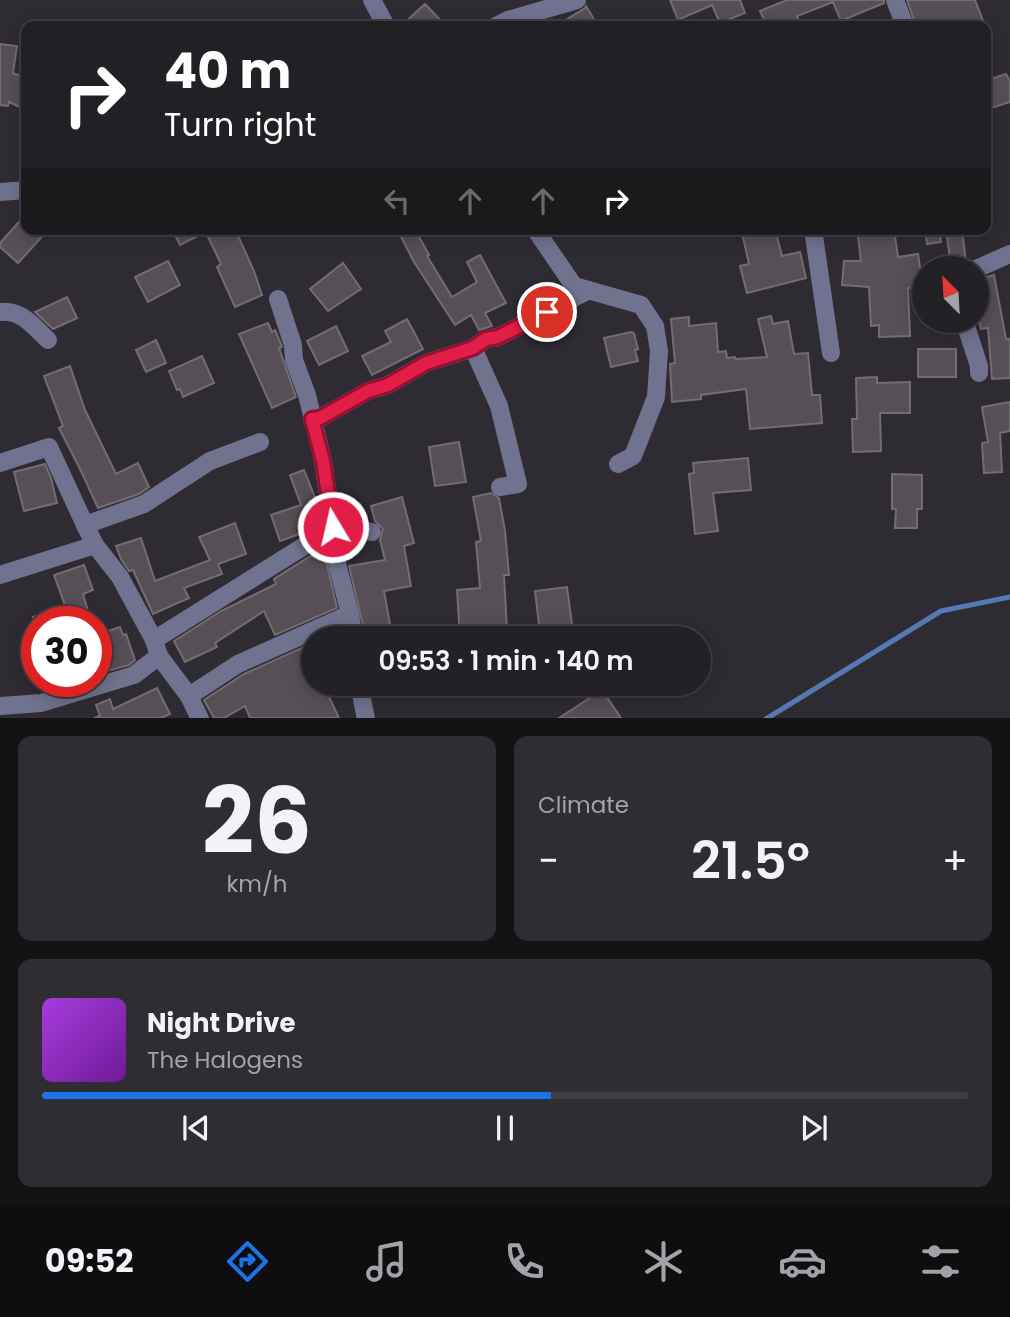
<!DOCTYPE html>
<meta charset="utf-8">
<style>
:root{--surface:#232026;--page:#2f2d32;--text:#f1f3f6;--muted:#a3a3a7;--line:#403e43;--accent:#1a73e8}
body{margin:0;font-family:Poppins,sans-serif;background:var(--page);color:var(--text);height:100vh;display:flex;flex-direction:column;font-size:26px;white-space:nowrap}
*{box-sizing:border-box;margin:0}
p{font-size:23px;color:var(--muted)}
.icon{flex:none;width:38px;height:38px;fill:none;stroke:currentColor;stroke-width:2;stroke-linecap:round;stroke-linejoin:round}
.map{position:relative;height:718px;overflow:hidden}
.side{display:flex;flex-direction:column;gap:18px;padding:18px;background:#131215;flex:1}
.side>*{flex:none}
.hud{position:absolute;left:21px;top:21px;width:970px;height:214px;border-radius:14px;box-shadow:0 4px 18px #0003,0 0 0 2px var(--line);background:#202124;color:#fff;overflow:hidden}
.needle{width:46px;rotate:336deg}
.tools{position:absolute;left:912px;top:256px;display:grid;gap:14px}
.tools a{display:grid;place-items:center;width:77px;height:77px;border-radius:50%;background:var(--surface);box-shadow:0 4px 18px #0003,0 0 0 2px var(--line);font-size:35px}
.speed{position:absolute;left:21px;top:606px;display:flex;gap:14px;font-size:35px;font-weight:700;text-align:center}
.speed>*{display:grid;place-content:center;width:91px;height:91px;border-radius:50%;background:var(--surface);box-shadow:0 4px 18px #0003,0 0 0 2px var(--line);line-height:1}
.speed .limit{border:10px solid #d22;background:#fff;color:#111}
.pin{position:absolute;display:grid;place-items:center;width:60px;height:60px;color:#fff;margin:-30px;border:4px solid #fff;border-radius:50%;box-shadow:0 2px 7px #0007}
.me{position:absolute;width:77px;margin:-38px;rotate:351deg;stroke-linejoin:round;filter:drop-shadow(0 0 5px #0008)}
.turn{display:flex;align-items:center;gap:24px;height:147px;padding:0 28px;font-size:32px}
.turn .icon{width:91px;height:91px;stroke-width:2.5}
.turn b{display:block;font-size:49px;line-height:60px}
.lanes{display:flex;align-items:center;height:66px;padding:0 28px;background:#0003;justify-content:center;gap:35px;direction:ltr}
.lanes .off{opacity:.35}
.big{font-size:52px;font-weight:600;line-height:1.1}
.side .card{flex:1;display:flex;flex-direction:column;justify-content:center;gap:10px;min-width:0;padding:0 24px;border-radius:14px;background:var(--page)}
.side .dial{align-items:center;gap:0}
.dial b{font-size:91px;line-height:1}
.song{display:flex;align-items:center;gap:21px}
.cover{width:84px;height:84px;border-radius:10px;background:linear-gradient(135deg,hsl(280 70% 55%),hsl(280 70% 35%))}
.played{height:7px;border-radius:4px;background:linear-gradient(90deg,var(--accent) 55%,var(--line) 55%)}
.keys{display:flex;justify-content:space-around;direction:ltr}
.heat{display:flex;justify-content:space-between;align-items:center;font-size:38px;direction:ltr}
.side .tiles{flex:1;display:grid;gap:18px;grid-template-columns:1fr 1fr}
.card:last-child{grid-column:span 2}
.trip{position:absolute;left:301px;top:626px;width:410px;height:70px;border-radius:35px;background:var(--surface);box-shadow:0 4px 18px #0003,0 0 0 2px var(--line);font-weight:600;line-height:70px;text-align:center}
.dock{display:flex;height:112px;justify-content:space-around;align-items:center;background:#0e0d0f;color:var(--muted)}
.dock .icon{width:49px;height:49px}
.dock .selected{color:var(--accent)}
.dock b{font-size:32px;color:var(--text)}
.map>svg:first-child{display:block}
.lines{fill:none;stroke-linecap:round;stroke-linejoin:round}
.stream{stroke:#557ab3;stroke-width:5}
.building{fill:#564f55;stroke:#746c73;stroke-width:2}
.minor{stroke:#70728f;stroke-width:18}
.route-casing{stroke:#92132f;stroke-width:18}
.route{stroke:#e11d48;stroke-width:12}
</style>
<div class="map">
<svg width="1010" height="719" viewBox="0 0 1010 719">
<rect width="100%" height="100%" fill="#2f2b33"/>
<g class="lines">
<path class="stream" d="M766,719L941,611L1010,597"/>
</g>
<g class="building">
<path d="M670,0H740L745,13L720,23L712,5L678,20Z"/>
<path d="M787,0H884V3L841,21L833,2L797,16L801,26H767L760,11Z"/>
<path d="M907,0H975L985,26H916Z"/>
<path d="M425,4L446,26H401Z"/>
<path d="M586,6L598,26H556L585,8Z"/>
<path d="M0,44L17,46L13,73L26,78V110L9,102L8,106L0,105Z"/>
<path d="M1006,74L1010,81V102L985,110V81Z"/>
<path d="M26,214V229H49L18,263L0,247V243Z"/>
<path d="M172,229H212L180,245Z"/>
<path d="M226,229H235L254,271L262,295L235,307L217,267L221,264L208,237Z"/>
<path d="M397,229H415L429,255L427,256L452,297L477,282L467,262L480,255L506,303L485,313L492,326L479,330L471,315L455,325L414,262Z"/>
<path d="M757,229H775L782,256L800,252L806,278L747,293L740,266L749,264L742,233Z"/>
<path d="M857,229H894L898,257L918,254L923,286L908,288L910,336L879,337V325L871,326L869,287L842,285L844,261H861Z"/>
<path d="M925,229H939L941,242L927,244Z"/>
<path d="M962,229L966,262L951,264L946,231Z"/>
<path d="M168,261L180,285L148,302L135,277Z"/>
<path d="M343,263L361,289L328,311L310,289Z"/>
<path d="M994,275L1006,339H1010V378L992,379L988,328L981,329L976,308V280Z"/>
<path d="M67,297L77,318L53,329L35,312Z"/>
<path d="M771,316L773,324L788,321L794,354L808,353L812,395H820L822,423L750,429L746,389L701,395V399L672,402L670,364L675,363L671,319L689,317V326L716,323L718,352L726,351L727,358L735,357L736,359L767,357L758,319Z"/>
<path d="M407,319L423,349L372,375L362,356L391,342L385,331Z"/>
<path d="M268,323L272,332L275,330L281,344L282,347L279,348L296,397L272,408L239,334Z"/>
<path d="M336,326L348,351L319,365L307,341Z"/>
<path d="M631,332L634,333L638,349L635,350L638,361L611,367L604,338Z"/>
<path d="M156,340L166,363L146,372L136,350Z"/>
<rect x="918" y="349" width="38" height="28"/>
<path d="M202,356L214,383L183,397L180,389L177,390L169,371Z"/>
<path d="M70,366L85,410L116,474L138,463L149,487L139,494L98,508L81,471L59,428L63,426L44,376Z"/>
<path d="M877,377V383L910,382V413H880L881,451L853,452L852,419H857L856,378Z"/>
<path d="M1010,402V431L1000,433L1002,472L984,473L982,443L988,442L982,407Z"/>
<path d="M459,442L466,482L435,486L429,447Z"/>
<path d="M748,458L751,490L713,493L718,531L695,534L689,474L694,473L693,463Z"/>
<path d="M45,464L51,478L57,503L24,511L14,472Z"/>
<path d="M304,470L318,505L321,522L305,532L280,541L271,515L301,505L290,475Z"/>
<path d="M892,474L922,475V509H917V528H895L896,509H892Z"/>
<path d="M491,493L499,498L505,531L509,575H504L507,630L539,625L535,591L567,587L574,639H460L457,590L480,588L476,542L481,541L473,497Z"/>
<path d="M402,497L414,543L404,546L411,586L384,591L391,630L365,634L349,566L385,560L380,540L383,529L375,521L371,506Z"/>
<path d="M235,523L246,554L218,564L222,574L184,588L189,598L153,614L133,570L129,571L121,559L116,546L141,538L155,581L210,560L199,537Z"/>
<path d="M323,548L337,608L275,635L264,611L215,643L217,647L185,662L174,641L221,611L276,584L274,579Z"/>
<path d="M84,565L93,590L83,594L91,621H34L33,617L66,608L54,575Z"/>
<path d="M120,627L123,635L126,634L135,660L129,665L96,674V635Z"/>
<path d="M306,646L313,663V684H323L339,718H250L245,706L224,718H214L204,700L244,674Z"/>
<path d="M157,688L170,714L161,718H94L100,716L96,705L110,699L113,709Z"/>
<path d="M602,690L621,718H559Z"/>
</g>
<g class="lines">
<g class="minor">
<path d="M372,0L386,26"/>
<path d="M895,0L905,26"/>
<path d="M496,26L508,20L577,0"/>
<path d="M0,192L26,190"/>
<path d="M535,229L574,286L641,305L655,326L659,351L656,397L633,456L618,464"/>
<path d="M813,229L831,353"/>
<path d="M976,269L1010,254"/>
<path d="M278,299L293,345L294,360L307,395L323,461L333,528"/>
<path d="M0,312C21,309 34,327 48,340"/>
<path d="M964,320L979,366V373"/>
<path d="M473,348L499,406L518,484L500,487"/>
<path d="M312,419L320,418L368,391L388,385L426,363L473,348L486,339L498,337L589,290"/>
<path d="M0,463L49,447L85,525L144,504L210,461L260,442"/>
<path d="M85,525L95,545L120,577L154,640L159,656L189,696L200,719"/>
<path d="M334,539C347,530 357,529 372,532"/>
<path d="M0,575L95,545"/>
<path d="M154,640L333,528L335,556L350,614L354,639"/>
<path d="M359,684L366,719"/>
<path d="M189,696L238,664L350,614"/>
<path d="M0,706L41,703L134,675L159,656"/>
</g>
</g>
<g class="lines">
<defs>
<path id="route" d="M333,527L323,461L312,419L320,418L368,391L388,385L426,363L473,348L486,339L498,337L547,312"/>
</defs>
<use href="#route" class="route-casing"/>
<use href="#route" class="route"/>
</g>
</svg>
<div class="tools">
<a><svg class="needle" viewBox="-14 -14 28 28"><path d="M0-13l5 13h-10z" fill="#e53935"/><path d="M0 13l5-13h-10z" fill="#a3a3a7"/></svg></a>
</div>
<div class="speed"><div class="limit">30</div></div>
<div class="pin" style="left:547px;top:312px;background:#d93025"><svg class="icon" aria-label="arrive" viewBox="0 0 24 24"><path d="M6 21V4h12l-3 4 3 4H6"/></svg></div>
<svg class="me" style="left:333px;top:527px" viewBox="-20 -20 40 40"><circle r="17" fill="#e11d48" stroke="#fff" stroke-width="3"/><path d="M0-11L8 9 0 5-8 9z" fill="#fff"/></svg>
<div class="trip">09:53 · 1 min · 140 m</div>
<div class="hud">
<div class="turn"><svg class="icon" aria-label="right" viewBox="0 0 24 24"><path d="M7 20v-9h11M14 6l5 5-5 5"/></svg><div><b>40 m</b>Turn right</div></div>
<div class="lanes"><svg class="icon off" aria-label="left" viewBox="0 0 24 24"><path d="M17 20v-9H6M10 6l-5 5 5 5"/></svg><svg class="icon off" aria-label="ahead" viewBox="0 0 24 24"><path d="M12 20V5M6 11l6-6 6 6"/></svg><svg class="icon off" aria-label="ahead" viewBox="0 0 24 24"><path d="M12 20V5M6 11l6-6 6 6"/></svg><svg class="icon" aria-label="right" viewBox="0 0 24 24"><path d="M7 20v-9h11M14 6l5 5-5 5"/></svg></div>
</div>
</div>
<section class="side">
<div class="tiles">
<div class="card dial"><b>26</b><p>km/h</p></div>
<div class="card"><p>Climate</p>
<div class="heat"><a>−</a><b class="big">21.5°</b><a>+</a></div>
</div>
<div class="card">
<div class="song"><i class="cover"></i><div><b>Night Drive</b><p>The Halogens</p></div></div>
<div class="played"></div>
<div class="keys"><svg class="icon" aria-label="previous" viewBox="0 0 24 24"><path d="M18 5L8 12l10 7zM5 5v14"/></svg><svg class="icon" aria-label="pause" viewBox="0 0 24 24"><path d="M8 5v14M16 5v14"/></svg><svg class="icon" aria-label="next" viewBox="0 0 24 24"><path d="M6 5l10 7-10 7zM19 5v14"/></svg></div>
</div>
</div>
</section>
<nav class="dock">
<b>09:52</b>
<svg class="icon selected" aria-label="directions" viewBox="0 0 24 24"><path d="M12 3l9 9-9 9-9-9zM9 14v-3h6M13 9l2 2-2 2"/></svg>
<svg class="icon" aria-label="music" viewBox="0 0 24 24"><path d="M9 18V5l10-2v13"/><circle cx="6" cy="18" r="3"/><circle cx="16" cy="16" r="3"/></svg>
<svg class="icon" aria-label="phone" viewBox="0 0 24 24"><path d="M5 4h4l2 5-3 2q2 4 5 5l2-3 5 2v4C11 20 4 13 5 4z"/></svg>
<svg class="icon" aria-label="climate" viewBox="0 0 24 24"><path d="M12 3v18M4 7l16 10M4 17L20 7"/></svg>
<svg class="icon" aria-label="car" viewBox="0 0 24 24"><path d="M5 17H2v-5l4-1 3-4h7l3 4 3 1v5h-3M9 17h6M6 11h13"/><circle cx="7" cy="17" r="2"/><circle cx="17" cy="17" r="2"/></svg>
<svg class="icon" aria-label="filters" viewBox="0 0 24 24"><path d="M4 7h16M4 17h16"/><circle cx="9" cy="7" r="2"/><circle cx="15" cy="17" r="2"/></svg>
</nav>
